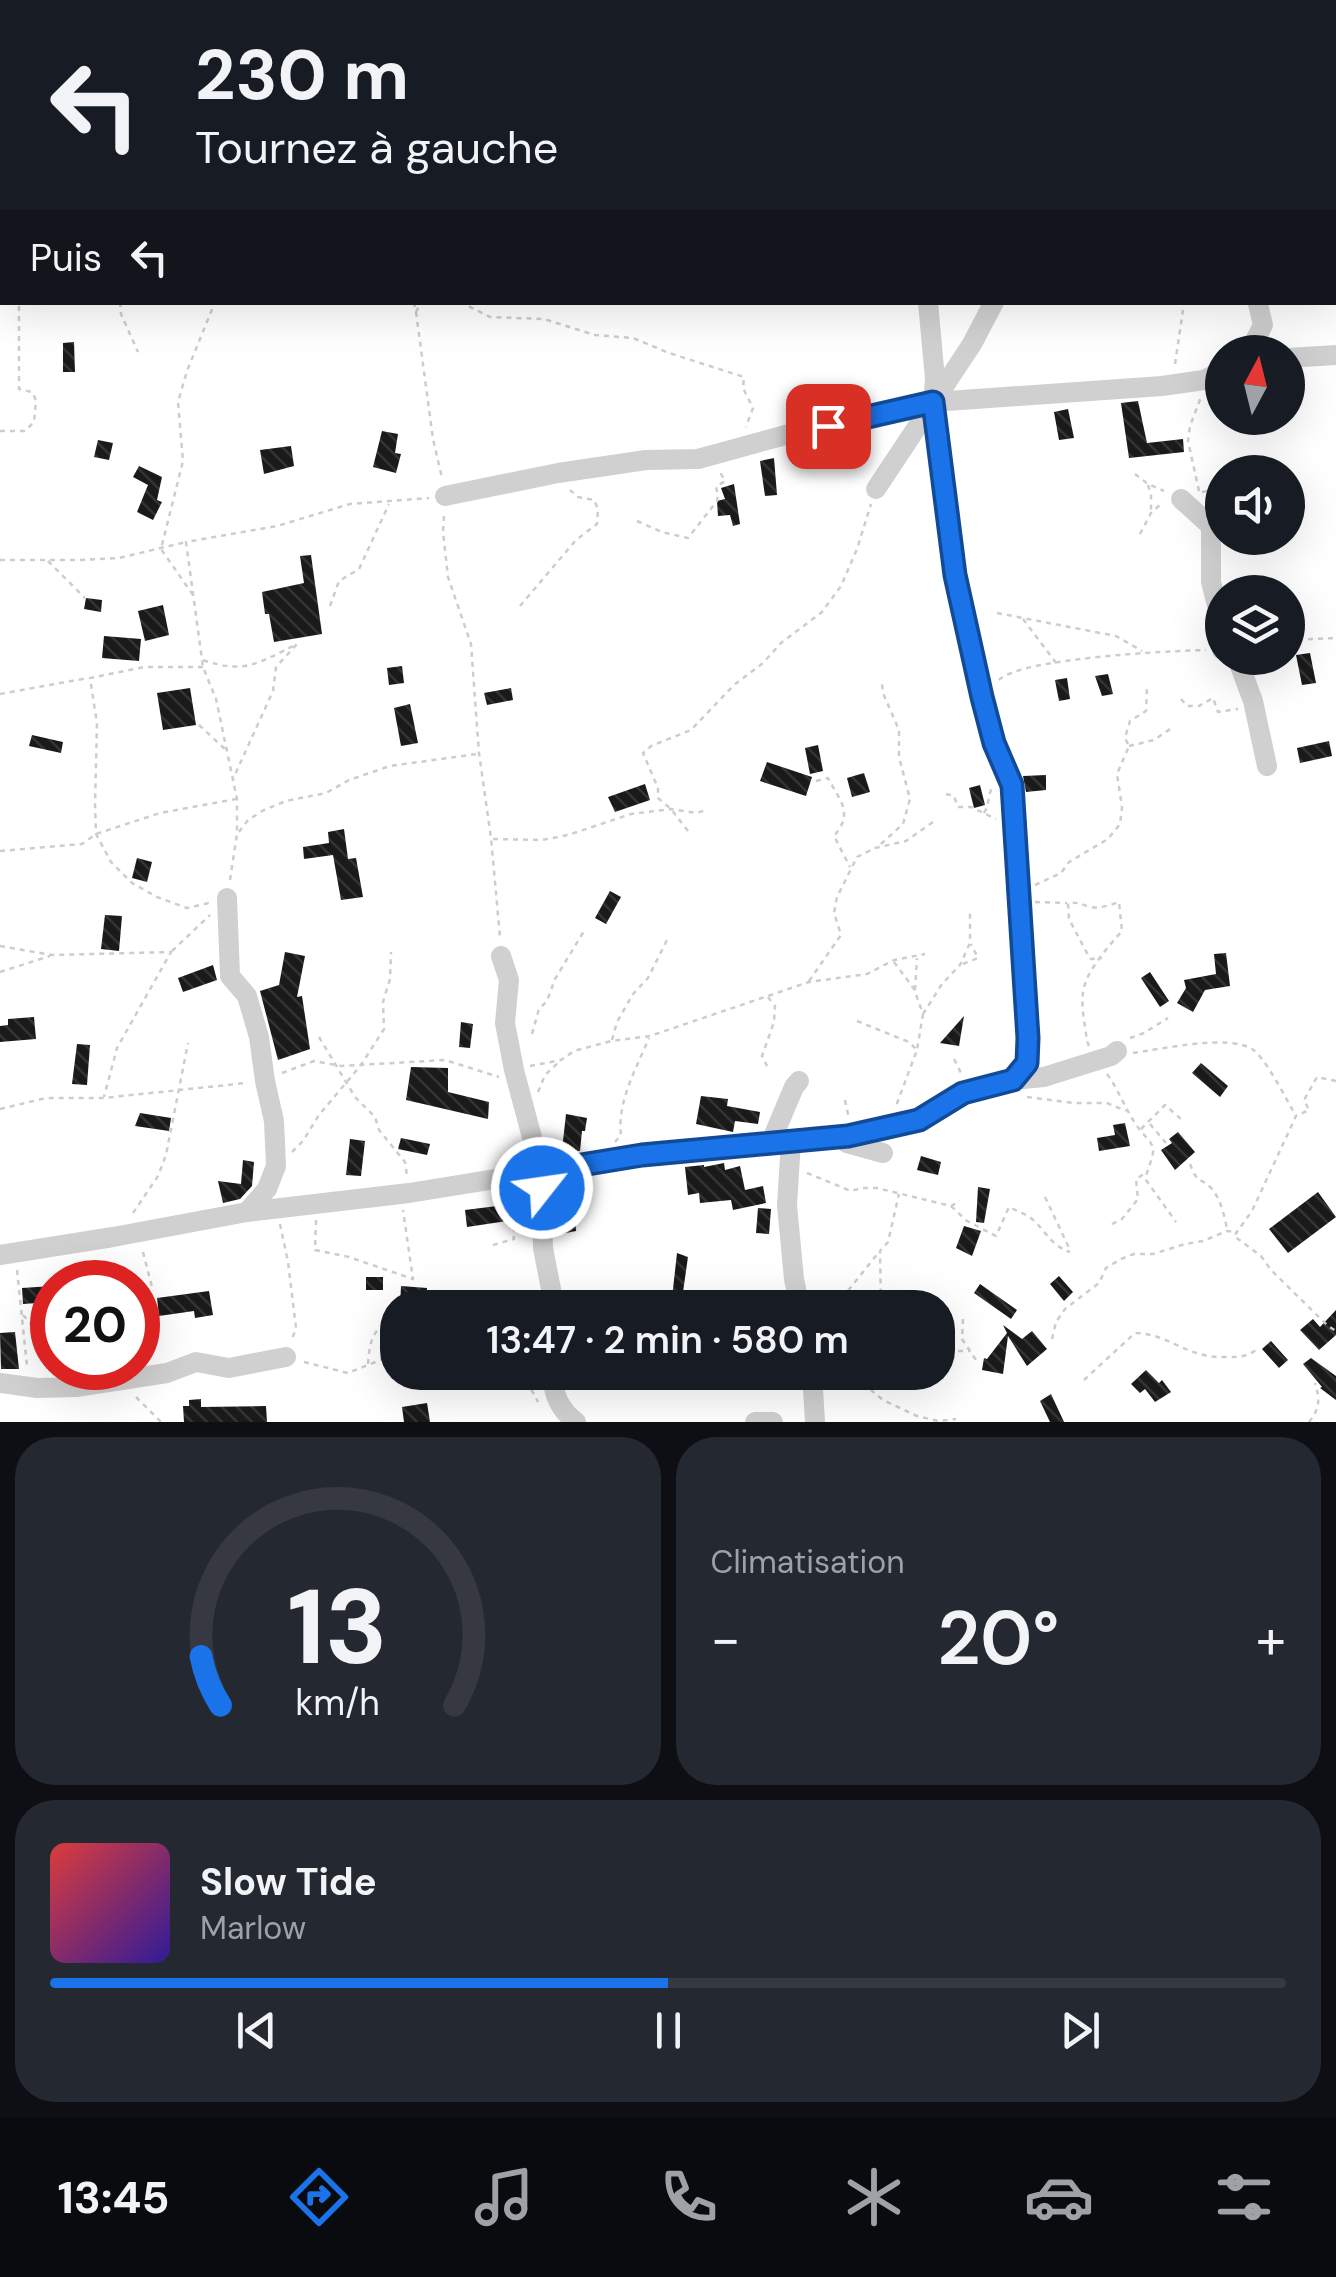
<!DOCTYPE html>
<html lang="fr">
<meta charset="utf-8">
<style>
:root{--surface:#171b24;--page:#242831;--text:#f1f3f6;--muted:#9ea1a6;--line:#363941;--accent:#1a73e8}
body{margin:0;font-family:"DM Sans",sans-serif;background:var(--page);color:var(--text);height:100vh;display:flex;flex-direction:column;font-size:38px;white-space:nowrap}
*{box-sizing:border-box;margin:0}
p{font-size:32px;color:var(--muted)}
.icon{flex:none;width:55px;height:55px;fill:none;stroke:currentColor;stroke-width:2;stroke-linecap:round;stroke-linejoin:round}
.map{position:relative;height:1422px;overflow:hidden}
.drawer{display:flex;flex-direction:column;gap:15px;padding:15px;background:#0d0f14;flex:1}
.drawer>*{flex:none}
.top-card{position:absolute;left:0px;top:0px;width:1338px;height:305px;box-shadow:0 10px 40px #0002;background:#171b24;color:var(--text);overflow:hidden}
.needle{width:65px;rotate:7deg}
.controls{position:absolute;left:1205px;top:335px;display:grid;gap:20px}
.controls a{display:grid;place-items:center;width:100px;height:100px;border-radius:50%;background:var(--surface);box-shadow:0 10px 40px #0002;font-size:50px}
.speed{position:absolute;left:30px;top:1260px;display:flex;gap:20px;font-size:50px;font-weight:700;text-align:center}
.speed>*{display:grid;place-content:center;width:130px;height:130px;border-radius:50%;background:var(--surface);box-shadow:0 10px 40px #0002;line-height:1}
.speed .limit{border:15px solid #d22;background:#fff;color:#111}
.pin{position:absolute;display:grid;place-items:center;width:85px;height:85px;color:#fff;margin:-42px;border-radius:20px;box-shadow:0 5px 15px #0006}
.me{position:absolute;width:110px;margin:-55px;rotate:60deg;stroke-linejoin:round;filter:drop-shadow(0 0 8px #0008)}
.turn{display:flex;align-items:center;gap:35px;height:210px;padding:0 30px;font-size:45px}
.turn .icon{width:130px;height:130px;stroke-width:2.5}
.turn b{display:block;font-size:70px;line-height:85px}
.then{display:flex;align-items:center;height:95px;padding:0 30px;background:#0003;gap:20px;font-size:38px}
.big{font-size:75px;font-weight:600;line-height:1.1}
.drawer .card{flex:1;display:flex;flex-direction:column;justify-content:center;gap:15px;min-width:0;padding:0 35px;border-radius:40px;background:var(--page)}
.drawer .dial{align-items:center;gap:0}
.dial svg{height:260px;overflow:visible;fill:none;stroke:var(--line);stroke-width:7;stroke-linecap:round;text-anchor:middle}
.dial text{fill:var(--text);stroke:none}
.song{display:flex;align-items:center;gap:30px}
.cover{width:120px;height:120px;border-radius:15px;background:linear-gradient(135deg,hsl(0 70% 55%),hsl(250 70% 35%))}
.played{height:10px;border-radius:5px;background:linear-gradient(90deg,var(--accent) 50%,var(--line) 50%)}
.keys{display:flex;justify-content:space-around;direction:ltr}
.heat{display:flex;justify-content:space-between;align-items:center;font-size:55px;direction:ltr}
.drawer .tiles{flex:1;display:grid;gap:15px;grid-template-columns:1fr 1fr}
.card:last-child{grid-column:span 2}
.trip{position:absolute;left:380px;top:1290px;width:575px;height:100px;border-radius:40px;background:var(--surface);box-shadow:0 10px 40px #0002;font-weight:600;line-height:100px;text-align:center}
.tab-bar{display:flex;height:160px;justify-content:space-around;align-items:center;background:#090b0e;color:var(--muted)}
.tab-bar .icon{width:70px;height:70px}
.tab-bar .selected{color:var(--accent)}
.tab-bar b{font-size:45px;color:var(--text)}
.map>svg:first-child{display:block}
.building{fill:url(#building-back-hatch)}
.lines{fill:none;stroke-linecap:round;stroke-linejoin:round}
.path{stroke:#cdcdcd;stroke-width:2.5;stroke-dasharray:5 5;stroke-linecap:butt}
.minor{stroke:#d0d0d0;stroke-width:20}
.route-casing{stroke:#114b97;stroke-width:25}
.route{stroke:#1a73e8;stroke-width:18}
</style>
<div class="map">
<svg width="1336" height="1422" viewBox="0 0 1336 1422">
<defs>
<pattern id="building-back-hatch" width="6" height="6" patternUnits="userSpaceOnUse" patternTransform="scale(2.5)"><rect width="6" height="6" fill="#1a1a1a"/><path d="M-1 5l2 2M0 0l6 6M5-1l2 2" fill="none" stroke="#333"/></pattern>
</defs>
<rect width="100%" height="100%" fill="#fff"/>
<g class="building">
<path d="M74,342L75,372H63V343Z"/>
<path d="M1138,401L1147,443L1183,439L1184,452L1129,458L1121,403Z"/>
<path d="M1068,409L1074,438L1059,440L1054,412Z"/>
<path d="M382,431L398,434L395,453L401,454L396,473L373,467Z"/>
<path d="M98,440L113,443L109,460L94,457Z"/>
<path d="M291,446L294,466L264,474L260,450Z"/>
<path d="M774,458L777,495L765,496L760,461Z"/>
<path d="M139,466L162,477L157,500L162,502L153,520L137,512L148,485L133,477Z"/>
<path d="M734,484L740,524L733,526L730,515L718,516L717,501L725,499L721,488Z"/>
<path d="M311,555L322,634L274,642L269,614H265L262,592L304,583L300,556Z"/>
<path d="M86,598L102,600L101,612L84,609Z"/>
<path d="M163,605L169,635L145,641L138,611Z"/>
<path d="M104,636L141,639L139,661L102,658Z"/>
<path d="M1310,653L1316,683L1302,685L1296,655Z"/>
<path d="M402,666L404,683L389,685L387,668Z"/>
<path d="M1108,674L1113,694L1102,696L1095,676Z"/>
<path d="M1067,678L1070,699L1059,701L1055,680Z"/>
<path d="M190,688L196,725L163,730L157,693Z"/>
<path d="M511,688L513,700L487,705L484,693Z"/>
<path d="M410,704L418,743L401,746L394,708Z"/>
<path d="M32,735L63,742L61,753L29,746Z"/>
<path d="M1329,741L1332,756L1300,763L1297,748Z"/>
<path d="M818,745L823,771L810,774L805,748Z"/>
<path d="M767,762L812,777L806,796L760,781Z"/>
<path d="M864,773L870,792L852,797L847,778Z"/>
<path d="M1046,775V790L1026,792L1023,776Z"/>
<path d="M645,784L650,800L615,812L608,797Z"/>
<path d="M980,785L985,805L974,808L969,788Z"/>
<path d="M344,829L348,859L356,858L363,897L341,900L333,855L304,859L303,847L329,843L328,832Z"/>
<path d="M137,858L152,862L147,882L132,878Z"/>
<path d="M610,891L621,897L606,924L595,918Z"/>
<path d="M105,915L122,916L119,951L101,949Z"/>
<path d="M285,952L305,956L297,997L302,996L310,1049L278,1060L260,991L279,985Z"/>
<path d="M1226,953L1230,986L1205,990L1193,1012L1177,1003L1186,988L1184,980L1216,974L1214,954Z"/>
<path d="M213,965L217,980L183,992L178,978Z"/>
<path d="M1150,972L1169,1001L1160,1007L1141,978Z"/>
<path d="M964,1016L959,1046L940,1043Z"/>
<path d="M34,1017L36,1039L0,1042V1026L8,1025V1019Z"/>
<path d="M461,1022L473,1024L470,1048L459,1047Z"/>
<path d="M77,1044L90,1045L87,1085L72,1084Z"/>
<path d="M1201,1063L1228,1086L1220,1097L1192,1073Z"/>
<path d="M411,1067L448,1068V1092L489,1102L488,1119L406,1100Z"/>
<path d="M701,1096L728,1099L727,1106L760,1112L758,1124L735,1121L733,1132L696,1124Z"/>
<path d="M140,1113L171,1118L169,1131L135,1126Z"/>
<path d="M566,1114L587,1118L585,1131H582L580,1151L562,1150Z"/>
<path d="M1125,1123L1130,1146L1099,1151L1097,1138L1115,1135L1113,1125Z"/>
<path d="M1178,1132L1195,1152L1175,1170L1161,1150L1172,1143L1169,1139Z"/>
<path d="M401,1138L430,1144L427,1155L398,1149Z"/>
<path d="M350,1139L365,1141L361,1176L346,1175Z"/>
<path d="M921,1156L941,1162L938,1175L917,1170Z"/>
<path d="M243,1160L254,1162L252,1186L240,1199L223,1203L218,1181L241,1184Z"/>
<path d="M724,1163L725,1170L740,1166L745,1190L763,1186L766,1203L733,1210L731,1200L700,1203L699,1193L688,1195L685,1167L704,1165V1167Z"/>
<path d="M978,1187L990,1189L984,1223L976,1222Z"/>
<path d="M1318,1192L1336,1217L1288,1253L1269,1229Z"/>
<path d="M505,1205L507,1221L467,1227L465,1210Z"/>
<path d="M758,1208L771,1209L769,1234L756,1233Z"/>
<path d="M561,1214V1219L575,1217L576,1231L556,1235V1215Z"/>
<path d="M964,1226L981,1231L972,1256L956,1248Z"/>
<path d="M677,1253L688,1257L682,1299L672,1298Z"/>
<path d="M1059,1276L1073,1292L1064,1301L1050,1284Z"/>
<rect x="366" y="1277" width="17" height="13"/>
<path d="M980,1284L1017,1310L1011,1319L974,1293Z"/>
<path d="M52,1286V1302L23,1304L22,1288Z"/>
<path d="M401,1286L427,1288L426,1308H400Z"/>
<path d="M209,1291L213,1315L195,1318L194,1311L159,1316L157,1298Z"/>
<path d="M1336,1310V1335L1319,1350L1300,1330L1313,1319L1320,1327Z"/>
<path d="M1003,1325L1022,1339L1032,1331L1047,1349L1027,1366L1008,1336L1003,1374L982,1370L984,1358L987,1359L1007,1333Z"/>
<path d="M15,1332L19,1369H1L0,1333Z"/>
<path d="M1271,1341L1288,1360L1279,1368L1262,1349Z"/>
<path d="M1311,1358L1336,1376V1400L1320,1388L1322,1387L1303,1364Z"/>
<path d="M1146,1370L1159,1383L1162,1380L1171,1392L1155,1402L1145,1389L1140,1393L1131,1384Z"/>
<path d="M834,1372H869L866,1385L833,1376Z"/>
<path d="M1051,1394L1064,1422H1050L1040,1401Z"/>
<path d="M201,1399V1407L266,1406L267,1422H184L183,1406H189V1400Z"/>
<path d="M427,1403L430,1422H404L402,1407Z"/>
</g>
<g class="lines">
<g class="path">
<path d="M309,0L310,2"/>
<path d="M691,1V0"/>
<path d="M228,2L231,0"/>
<path d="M455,2V0"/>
<path d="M0,37L2,38"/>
<path d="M0,250H2"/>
<path d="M0,296H2"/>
<path d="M120,302L121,314L138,352"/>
<path d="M414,302L416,312L421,302"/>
<path d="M460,302L490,317L544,319L595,335L633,338L669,353L744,377L743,388L753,408L746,427"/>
<path d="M416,312L433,439L442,478"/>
<path d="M1175,364L1183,310"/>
<path d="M0,431H25L34,422L36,400L32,392L19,389V302"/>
<path d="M1135,474L1148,484L1164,491"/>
<path d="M1148,485L1151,494V512"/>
<path d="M1199,491L1188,441L1190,426L1201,397"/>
<path d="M1202,492L1219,489L1222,492"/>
<path d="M444,516L443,532L448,577L471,644L479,753L491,838L500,937"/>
<path d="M637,521L662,532L688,538L717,501L718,495L716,487L725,481L721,474L723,469"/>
<path d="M1140,534L1151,513L1162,503"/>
<path d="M0,560H78L119,558L186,542"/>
<path d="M48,561L85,598"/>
<path d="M193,595L161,549L183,461L178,402L187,371L215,302"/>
<path d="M330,606L339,581L359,569L389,504"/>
<path d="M520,606L576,540L597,524L598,509L594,500L578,497L570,490"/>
<path d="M997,613L1116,636L1142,651"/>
<path d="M1023,619L1057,664"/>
<path d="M1288,640L1336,638"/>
<path d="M203,660C245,675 260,662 297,644L276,667L273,691L233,779"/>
<path d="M203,667H144L90,678L97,723L95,805L96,834L111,862L132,883L157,897L187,908L209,903"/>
<path d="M999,680C1021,658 1169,651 1206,650"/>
<path d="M0,694L88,678"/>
<path d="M1181,699L1187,706H1199L1213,698L1218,712L1238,709"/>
<path d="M199,725L226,750"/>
<path d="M1129,746L1154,740L1173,727"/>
<path d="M816,781L828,778C840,801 854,813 834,836L850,867"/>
<path d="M946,794L954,796L958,807H971L996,819"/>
<path d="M984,813C990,804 987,794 994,785"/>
<path d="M688,831L671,809L658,798V788L643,753L651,746L691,730L734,685L763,663L781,643L822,612L841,586L857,549L871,504"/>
<path d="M239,832L248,820L264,810L286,801L326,793L349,780L390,766L477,754"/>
<path d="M493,839L542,840L568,835L631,814L671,809L696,813L707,810"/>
<path d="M881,844L903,824L910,799L899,757V730L883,693L882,684"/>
<path d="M0,851L82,844L96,834L160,813L236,799"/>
<path d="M230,880L237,834V799L216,699L203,667L186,542L277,526L350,504L429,498"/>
<path d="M1035,885L1061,873L1069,862L1108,839L1120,824L1122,807L1117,774L1129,746L1125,738L1130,721L1146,711L1147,686"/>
<path d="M1035,902L1067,903"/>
<path d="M0,946L52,955L171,952L117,1048L104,1097"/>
<path d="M172,951L210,915"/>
<path d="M894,962L914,989L923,1014L917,1050"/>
<path d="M963,964L978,958L971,944"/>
<path d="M0,972L50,956"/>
<path d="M809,981L841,935L834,913L837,897L857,857L875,848L906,841L936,820"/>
<path d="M915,990L917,958"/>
<path d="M768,997L775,1006L774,1022L762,1056L768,1068"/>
<path d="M923,1014L942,984L960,965L970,943V913"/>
<path d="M857,1021L909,1042L917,1050L896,1106"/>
<path d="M532,1034L539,1009L547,1001L555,979L584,931"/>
<path d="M319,1037L355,1097L375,1117L379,1130L405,1162L407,1176"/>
<path d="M1130,1038L1144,1033L1168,1018"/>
<path d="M612,1040L617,1022L633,994L648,978L667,940"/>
<path d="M1089,1046L1087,1041C1085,1023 1079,1001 1085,984C1089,969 1111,943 1122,931L1119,902C1110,905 1100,909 1090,907C1081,904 1078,902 1068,903L1069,919L1088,955L1091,959L1102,958"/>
<path d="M1133,1053C1162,1049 1227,1034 1252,1049C1266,1058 1287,1101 1296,1116"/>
<path d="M954,1059L961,1073"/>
<path d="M530,1066L561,1060L574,1051L611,1041L650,1036L809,982L867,974L894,960L925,954"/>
<path d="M282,1073L314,1061L341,1066L445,1060L499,1077"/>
<path d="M1107,1074C1120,1092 1126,1112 1140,1130C1144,1136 1152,1141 1153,1149C1154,1159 1146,1169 1146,1180L1176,1222"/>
<path d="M1336,1081L1317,1077L1304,1100L1309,1110L1296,1116L1252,1211L1234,1236L1261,1256L1271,1270L1328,1326L1336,1331"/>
<path d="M538,1092L545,1075L559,1062"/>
<path d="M1027,1097L1074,1103H1107L1126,1111"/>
<path d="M845,1100L849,1119"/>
<path d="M0,1109L46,1098H103L246,1083"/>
<path d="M1150,1124L1166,1143"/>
<path d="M1141,1129L1165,1105L1182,1120"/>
<path d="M615,1142L621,1135C617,1102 636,1069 649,1038"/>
<path d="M292,1152L303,1141L319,1115L361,1065L384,1029L383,1002L390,979L391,952"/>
<path d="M1190,1164C1199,1187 1199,1175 1212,1189C1220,1198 1225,1217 1227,1229"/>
<path d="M807,1173L851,1191L862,1188H877L951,1206L960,1201"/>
<path d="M1045,1197L1070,1250"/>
<path d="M951,1206L967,1221L996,1236L1009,1207C1017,1211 1026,1214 1032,1219C1046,1231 1051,1246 1070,1252"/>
<path d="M133,1213L158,1176L166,1155L188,1043"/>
<path d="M316,1220L315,1250L349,1257L413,1279L403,1210"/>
<path d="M280,1224L288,1262L296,1328L292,1339"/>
<path d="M1112,1224L1122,1219L1138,1199L1136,1179L1144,1174"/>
<path d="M493,1245L514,1239L513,1231L524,1221"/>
<path d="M143,1252L153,1291"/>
<path d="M17,1270L27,1366"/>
<path d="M917,1300L919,1308"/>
<path d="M839,1308L843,1297L879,1252"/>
<path d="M889,1308L881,1305L880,1251L888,1242L899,1194"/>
<path d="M23,1315L38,1332L47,1369"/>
<path d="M963,1319L962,1339L976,1360"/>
<path d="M1052,1339L1056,1322L1065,1309L1099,1283L1106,1268L1121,1259L1134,1254H1153L1185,1244L1203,1241L1227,1231L1238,1232"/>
<path d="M938,1351H970"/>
<path d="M304,1362L348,1373L398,1353"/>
<path d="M368,1364C370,1339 372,1332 392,1317"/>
<path d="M522,1372L538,1402"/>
<path d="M832,1379L871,1390L883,1400L917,1416L938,1421L956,1419"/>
<path d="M1084,1380L1135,1333C1168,1333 1187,1359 1226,1357C1238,1357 1246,1357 1256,1350"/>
<path d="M136,1397L161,1422"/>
<path d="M1309,1422C1320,1409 1320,1399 1315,1383"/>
</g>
<g class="minor">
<path d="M866,0V2"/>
<path d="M1307,2L1309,0"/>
<path d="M928,302L935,379L933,402L955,575L982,697L995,743L1012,785L1028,1038L1027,1063L1013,1080"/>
<path d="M1249,352L1263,325L1258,304"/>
<path d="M1288,358L1336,355"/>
<path d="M876,489L972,344L994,302"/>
<path d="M445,496L558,473L646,460L698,459L793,433L933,402L1162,386L1204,380L1222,371"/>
<path d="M1181,499L1211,526V582L1219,613L1222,650"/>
<path d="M1237,658L1253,701L1267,766"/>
<path d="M227,898L230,976L247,996L259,1037L265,1081L274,1121L276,1166L267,1189L247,1212"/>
<path d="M501,956L509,980L505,1023L514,1070L541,1171L543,1248L551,1289L552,1308"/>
<path d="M839,1137L847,1143L883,1153"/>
<path d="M791,1141L787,1205L794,1279L800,1308"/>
<path d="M770,1144L794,1087L799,1081"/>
<path d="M0,1255L113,1237L247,1212L409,1193L642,1155L848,1136L919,1120L963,1093L1013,1080L1044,1077L1111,1056L1117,1051"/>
<path d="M552,1372C553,1394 559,1409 576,1422"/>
<path d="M812,1372L815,1422"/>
<path d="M0,1383L37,1388L76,1387L167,1373L196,1362L229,1368L286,1357"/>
<path d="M755,1422H773"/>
</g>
</g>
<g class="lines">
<defs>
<path id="route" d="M542,1188L554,1179L563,1168L642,1155L848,1136L919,1120L963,1093L1013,1080L1027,1063L1028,1038L1012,785L994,743L982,697L955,575L933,402L828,426"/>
</defs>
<use href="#route" class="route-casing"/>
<use href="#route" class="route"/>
</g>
</svg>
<div class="controls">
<a><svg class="needle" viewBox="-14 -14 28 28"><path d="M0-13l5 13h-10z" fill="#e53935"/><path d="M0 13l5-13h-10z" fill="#9ea1a6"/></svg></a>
<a><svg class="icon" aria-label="sound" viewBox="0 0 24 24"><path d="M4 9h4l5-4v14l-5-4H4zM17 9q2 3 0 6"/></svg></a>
<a><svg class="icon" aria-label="layers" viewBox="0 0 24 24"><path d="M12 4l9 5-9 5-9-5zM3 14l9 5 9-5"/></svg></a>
</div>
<div class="speed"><div class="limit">20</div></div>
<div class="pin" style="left:828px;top:426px;background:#d93025"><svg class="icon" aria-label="arrive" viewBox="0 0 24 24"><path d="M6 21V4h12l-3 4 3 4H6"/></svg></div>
<svg class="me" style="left:542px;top:1188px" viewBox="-20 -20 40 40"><circle r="17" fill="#1a73e8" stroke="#fff" stroke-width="3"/><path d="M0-11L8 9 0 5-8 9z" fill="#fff"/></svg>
<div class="trip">13:47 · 2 min · 580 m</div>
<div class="top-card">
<div class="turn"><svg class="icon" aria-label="left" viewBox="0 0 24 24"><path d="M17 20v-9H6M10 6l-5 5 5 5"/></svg><div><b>230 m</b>Tournez à gauche</div></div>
<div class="then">Puis<svg class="icon" aria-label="left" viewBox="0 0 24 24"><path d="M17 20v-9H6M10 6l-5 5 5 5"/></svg></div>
</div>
</div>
<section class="drawer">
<div class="tiles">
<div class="card dial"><svg viewBox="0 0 100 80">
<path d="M14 69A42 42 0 1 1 86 69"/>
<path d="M14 69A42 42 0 0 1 8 54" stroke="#1a73e8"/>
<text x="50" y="56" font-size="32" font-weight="700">13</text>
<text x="50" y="72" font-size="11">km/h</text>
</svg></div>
<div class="card"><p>Climatisation</p>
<div class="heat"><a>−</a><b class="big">20°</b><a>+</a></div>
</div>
<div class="card">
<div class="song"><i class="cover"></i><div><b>Slow Tide</b><p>Marlow</p></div></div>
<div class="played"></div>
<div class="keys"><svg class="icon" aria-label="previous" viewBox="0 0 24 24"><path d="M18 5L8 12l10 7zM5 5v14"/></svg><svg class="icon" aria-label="pause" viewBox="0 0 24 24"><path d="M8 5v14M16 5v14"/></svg><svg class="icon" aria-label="next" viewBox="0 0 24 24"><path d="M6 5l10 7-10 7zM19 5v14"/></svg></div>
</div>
</div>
</section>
<nav class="tab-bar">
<b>13:45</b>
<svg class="icon selected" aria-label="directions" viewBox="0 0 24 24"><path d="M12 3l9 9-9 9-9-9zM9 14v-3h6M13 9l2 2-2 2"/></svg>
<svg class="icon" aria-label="music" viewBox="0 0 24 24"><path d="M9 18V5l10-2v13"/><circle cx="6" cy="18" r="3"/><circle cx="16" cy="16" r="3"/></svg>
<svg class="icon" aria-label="phone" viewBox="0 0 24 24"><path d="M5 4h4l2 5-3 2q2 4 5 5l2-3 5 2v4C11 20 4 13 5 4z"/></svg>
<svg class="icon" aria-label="climate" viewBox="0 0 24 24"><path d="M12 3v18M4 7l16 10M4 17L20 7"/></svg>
<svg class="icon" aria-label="car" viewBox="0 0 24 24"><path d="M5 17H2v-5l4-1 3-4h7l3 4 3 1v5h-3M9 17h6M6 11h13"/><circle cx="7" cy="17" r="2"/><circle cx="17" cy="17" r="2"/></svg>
<svg class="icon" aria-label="filters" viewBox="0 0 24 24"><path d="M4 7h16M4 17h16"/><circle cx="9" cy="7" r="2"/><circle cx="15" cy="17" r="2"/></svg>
</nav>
